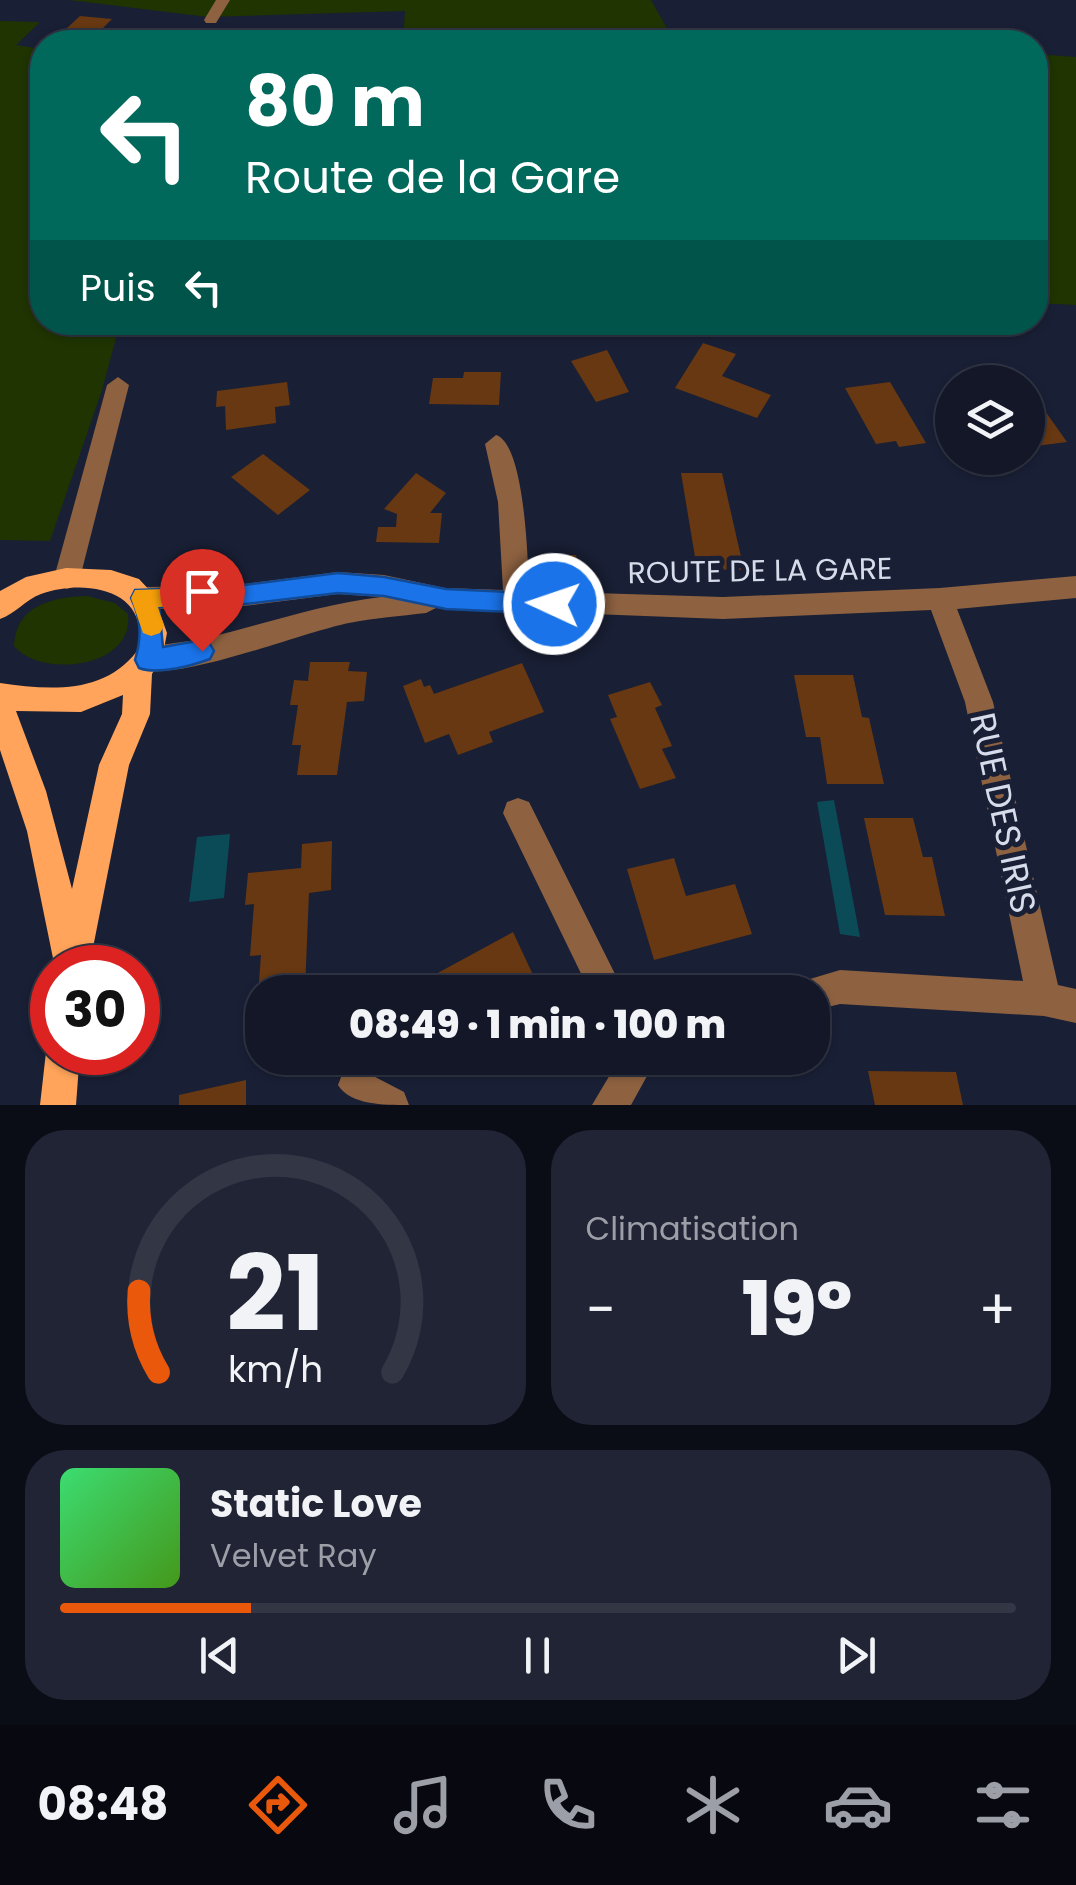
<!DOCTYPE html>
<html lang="fr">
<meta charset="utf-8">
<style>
:root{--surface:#131728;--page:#202434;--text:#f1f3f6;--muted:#9d9fa8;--line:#323645;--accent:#ea580c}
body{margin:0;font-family:Poppins,sans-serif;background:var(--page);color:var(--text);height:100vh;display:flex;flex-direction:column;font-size:38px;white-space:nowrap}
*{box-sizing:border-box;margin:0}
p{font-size:32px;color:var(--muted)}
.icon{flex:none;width:55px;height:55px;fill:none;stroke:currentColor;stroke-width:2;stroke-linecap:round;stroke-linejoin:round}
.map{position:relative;height:1105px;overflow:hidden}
.details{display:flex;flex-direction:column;gap:25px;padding:25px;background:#0a0d16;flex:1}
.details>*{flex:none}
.hud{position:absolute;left:30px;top:30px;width:1018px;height:305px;border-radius:40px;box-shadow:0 2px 8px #0004,0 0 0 2px var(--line);background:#00695c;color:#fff;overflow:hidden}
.tools{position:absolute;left:935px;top:365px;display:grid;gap:20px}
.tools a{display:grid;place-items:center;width:110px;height:110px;border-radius:50%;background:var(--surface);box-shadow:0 2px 8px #0004,0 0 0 2px var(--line);font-size:50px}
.speed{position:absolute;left:30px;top:945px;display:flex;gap:20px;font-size:50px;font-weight:700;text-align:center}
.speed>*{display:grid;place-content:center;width:130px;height:130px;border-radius:50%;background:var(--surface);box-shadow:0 2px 8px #0004,0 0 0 2px var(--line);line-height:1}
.speed .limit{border:15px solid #d22;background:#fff;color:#111}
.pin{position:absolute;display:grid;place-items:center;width:85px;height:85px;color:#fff;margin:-102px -42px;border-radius:50% 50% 50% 0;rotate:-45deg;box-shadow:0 0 10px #0007}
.pin .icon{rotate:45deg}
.me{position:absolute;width:110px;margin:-55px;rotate:273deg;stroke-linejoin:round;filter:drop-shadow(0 0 8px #0008)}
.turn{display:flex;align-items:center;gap:35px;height:210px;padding:0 50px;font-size:45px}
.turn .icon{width:130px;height:130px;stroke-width:2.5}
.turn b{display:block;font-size:70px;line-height:85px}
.then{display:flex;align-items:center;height:95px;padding:0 50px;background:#0003;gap:20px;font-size:38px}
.big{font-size:75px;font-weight:800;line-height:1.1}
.details .tile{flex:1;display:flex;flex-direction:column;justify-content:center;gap:15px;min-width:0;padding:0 35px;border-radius:40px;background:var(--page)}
.details .dial{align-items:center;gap:0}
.dial svg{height:260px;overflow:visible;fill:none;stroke:var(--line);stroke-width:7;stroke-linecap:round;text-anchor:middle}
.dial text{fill:var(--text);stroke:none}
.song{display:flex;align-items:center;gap:30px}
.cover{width:120px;height:120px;border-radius:15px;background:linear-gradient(135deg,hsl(140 70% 55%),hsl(100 70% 35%))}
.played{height:10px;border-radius:5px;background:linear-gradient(90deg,var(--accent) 20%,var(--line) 20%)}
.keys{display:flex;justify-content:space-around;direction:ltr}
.heat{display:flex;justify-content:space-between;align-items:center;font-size:55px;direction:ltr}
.details .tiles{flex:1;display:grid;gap:25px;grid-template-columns:1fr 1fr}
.tile:last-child{grid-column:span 2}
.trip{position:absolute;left:245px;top:975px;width:585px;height:100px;border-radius:40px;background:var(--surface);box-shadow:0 2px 8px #0004,0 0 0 2px var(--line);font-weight:800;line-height:100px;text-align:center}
.tab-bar{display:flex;height:160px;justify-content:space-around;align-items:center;background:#080910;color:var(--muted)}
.tab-bar .icon{width:70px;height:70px}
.tab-bar .current{color:var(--accent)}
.tab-bar b{font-size:45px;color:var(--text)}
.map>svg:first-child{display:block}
.green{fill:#1f3400}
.water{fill:#0b4b58}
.building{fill:#673811}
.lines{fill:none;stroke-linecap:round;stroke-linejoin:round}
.minor{fill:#8e6241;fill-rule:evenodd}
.major{fill:#ffa45a;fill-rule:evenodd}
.route{fill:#1a73e8;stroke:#114b97;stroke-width:2.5}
.slow{fill:#f59e0b}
.labels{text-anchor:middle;stroke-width:10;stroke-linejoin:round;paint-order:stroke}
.street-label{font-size:30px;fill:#d7dceb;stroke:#191f35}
.near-street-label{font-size:35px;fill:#d7dceb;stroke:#191f35}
</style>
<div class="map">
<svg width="1076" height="1105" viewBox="0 0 1076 1105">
<rect width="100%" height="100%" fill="#191f35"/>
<g class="green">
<path d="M69,0H651L668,30L859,42H403L405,11L208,17Z"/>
<path d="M0,21L40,22L16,45L42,49V322L120,323L102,390L50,541L0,540Z"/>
<path d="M1035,54L1076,57V305L1035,303Z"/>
<path d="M87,596L115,603L128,614C135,668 41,679 14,646C15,606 52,597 87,596Z"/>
</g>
<g class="water">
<path d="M834,800L860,937L840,934L817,802Z"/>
<path d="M230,834L224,898L189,902L197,837Z"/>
</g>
<g class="building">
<path d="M80,16L112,19L89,42H52Z"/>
<path d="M703,343L736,354L722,376L771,395L757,418L675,388Z"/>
<path d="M607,350L629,392L596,402L571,361Z"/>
<path d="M464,372H501L499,405L429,404L433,378H463Z"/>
<path d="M287,382L290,405L275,407L276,423L226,430L225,406L216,407L217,391Z"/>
<path d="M890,382L926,443L899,447L896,441L876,444L845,388Z"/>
<path d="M1028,387L1067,442L1028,447Z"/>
<path d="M263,454L310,490L278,515L231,477Z"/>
<path d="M416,473L446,493L430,513H442L439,543L376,542L378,527H396L397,514L384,509Z"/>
<path d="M681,473H722L744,570L697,569Z"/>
<path d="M556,555H576L579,567H556Z"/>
<path d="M310,662H350L348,671L367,672L364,701L347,702L337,775H297L301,745H292L298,705H290L294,680L308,681Z"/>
<path d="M522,663L544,712L489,732L493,742L458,755L449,734L425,743L403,686L421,679L424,687L430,685L434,694Z"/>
<path d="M794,675H853L862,717L869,718L884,784H827L820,737H806Z"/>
<path d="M650,682L662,705L655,708L672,746L662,749L676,778L640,789L610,719L617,717L608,695Z"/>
<path d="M864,818H913L923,857H932L945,916L885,915Z"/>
<path d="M332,841L331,890L309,893L305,990L258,995L261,955L250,956L254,904L245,905L248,873L301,868L302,844Z"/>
<path d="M674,858L686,896L735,884L752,934L654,960L627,869Z"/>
<path d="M513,932L541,992H427L423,981Z"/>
<path d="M454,1058H496L462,1077Z"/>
<path d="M868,1071L956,1072L963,1105H875Z"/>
<path d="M246,1080V1105H179V1095Z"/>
</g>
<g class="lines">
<g class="minor">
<path d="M216,0H230L216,23H206L204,20Z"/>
<path d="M118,377L129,385L80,578L76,586L67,589L58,586L54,578L107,385Z"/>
<path d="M496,435C525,444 528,562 529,591L723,597L940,588L1076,576V598L957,609L993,702L1058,985L1076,989V1023L1044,1016L840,1004L812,1011V992H796L800,982L840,970L1023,981L965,702L931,610L723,619L436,608L426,613C400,616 374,618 349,623C303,632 176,683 137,669L133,660L137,651C159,643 184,643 206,638C265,624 322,604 381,597L338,594L228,608L143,609L134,606L130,598L134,590L143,587L228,586L338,572L384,575L445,588L503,590L498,502L485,444Z"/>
<path d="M518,798L529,802L624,992H590L503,813L507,802Z"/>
<path d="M620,1058H657L631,1105H592Z"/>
<path d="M356,1067L404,1092L409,1105C383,1105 350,1105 338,1085L343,1072Z"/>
</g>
<g class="major">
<path d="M66,568L111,570L139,579L153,594L167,633L163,654L152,674L150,714L129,765L89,968H55L27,831L0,750V683C48,690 104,695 137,651C153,590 86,578 41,594C25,600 15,614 0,619V591L26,577ZM123,695L122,714L99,765L72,889L46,791L16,711L81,712Z"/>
<path d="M52,1039V1052H80L76,1105H40L46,1052Z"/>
</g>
</g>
<path class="route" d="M338,573L384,577L446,589L554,594L563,597L566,604L563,611L554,614L446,609L384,596L338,593L228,606L159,607L163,647L202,640L210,644L214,651L210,659C191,666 157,675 139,668L135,660C142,637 141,619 131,598L135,590L228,587Z"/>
<path class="slow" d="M220,587L228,590L232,597L228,604L158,607L164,626L160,633L151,636L143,633L131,598L135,590Z"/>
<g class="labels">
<g class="street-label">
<text transform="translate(760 571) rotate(-1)" y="10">ROUTE DE LA GARE</text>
</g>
<g class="near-street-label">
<text transform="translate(1003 813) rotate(78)" y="12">RUE DES IRIS</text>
</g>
</g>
</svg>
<div class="tools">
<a><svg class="icon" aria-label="layers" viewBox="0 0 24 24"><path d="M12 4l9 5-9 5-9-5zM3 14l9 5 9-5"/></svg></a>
</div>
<div class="speed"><div class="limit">30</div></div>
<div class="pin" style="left:202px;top:651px;background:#d93025"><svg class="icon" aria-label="arrive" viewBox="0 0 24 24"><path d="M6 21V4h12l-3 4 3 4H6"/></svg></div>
<svg class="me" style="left:554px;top:604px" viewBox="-20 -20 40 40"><circle r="17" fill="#1a73e8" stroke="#fff" stroke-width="3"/><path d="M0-11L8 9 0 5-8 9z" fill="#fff"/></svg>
<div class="trip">08:49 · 1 min · 100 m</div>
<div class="hud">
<div class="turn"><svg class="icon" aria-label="left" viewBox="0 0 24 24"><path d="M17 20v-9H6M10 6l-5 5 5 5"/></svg><div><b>80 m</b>Route de la Gare</div></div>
<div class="then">Puis<svg class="icon" aria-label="left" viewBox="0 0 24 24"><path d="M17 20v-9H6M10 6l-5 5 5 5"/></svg></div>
</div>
</div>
<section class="details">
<div class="tiles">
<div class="tile dial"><svg viewBox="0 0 100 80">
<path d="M14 69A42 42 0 1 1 86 69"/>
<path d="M14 69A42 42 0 0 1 8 44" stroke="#ea580c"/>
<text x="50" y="56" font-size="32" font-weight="700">21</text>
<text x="50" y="72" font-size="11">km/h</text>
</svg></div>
<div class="tile"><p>Climatisation</p>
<div class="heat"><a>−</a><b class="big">19°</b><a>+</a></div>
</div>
<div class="tile">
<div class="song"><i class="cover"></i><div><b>Static Love</b><p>Velvet Ray</p></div></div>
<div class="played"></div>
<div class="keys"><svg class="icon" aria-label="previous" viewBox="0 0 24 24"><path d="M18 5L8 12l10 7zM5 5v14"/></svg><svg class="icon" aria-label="pause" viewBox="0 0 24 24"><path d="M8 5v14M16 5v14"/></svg><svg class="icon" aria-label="next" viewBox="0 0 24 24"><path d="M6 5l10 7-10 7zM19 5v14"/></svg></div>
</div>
</div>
</section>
<nav class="tab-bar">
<b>08:48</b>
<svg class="icon current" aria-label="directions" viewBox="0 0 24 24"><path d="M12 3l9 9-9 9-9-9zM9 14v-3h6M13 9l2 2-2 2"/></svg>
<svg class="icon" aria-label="music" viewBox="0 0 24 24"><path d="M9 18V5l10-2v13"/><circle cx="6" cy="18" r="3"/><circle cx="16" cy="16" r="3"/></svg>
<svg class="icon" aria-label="phone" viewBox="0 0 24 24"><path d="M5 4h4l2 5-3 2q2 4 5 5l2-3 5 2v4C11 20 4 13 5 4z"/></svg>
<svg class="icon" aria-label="climate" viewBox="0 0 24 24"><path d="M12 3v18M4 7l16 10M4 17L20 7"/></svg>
<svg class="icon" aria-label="car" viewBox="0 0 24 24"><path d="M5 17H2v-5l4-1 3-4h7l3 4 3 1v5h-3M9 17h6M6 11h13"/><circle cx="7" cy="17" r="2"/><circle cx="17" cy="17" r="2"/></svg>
<svg class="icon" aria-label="filters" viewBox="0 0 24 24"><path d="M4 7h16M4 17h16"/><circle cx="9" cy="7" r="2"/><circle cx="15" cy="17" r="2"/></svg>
</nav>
